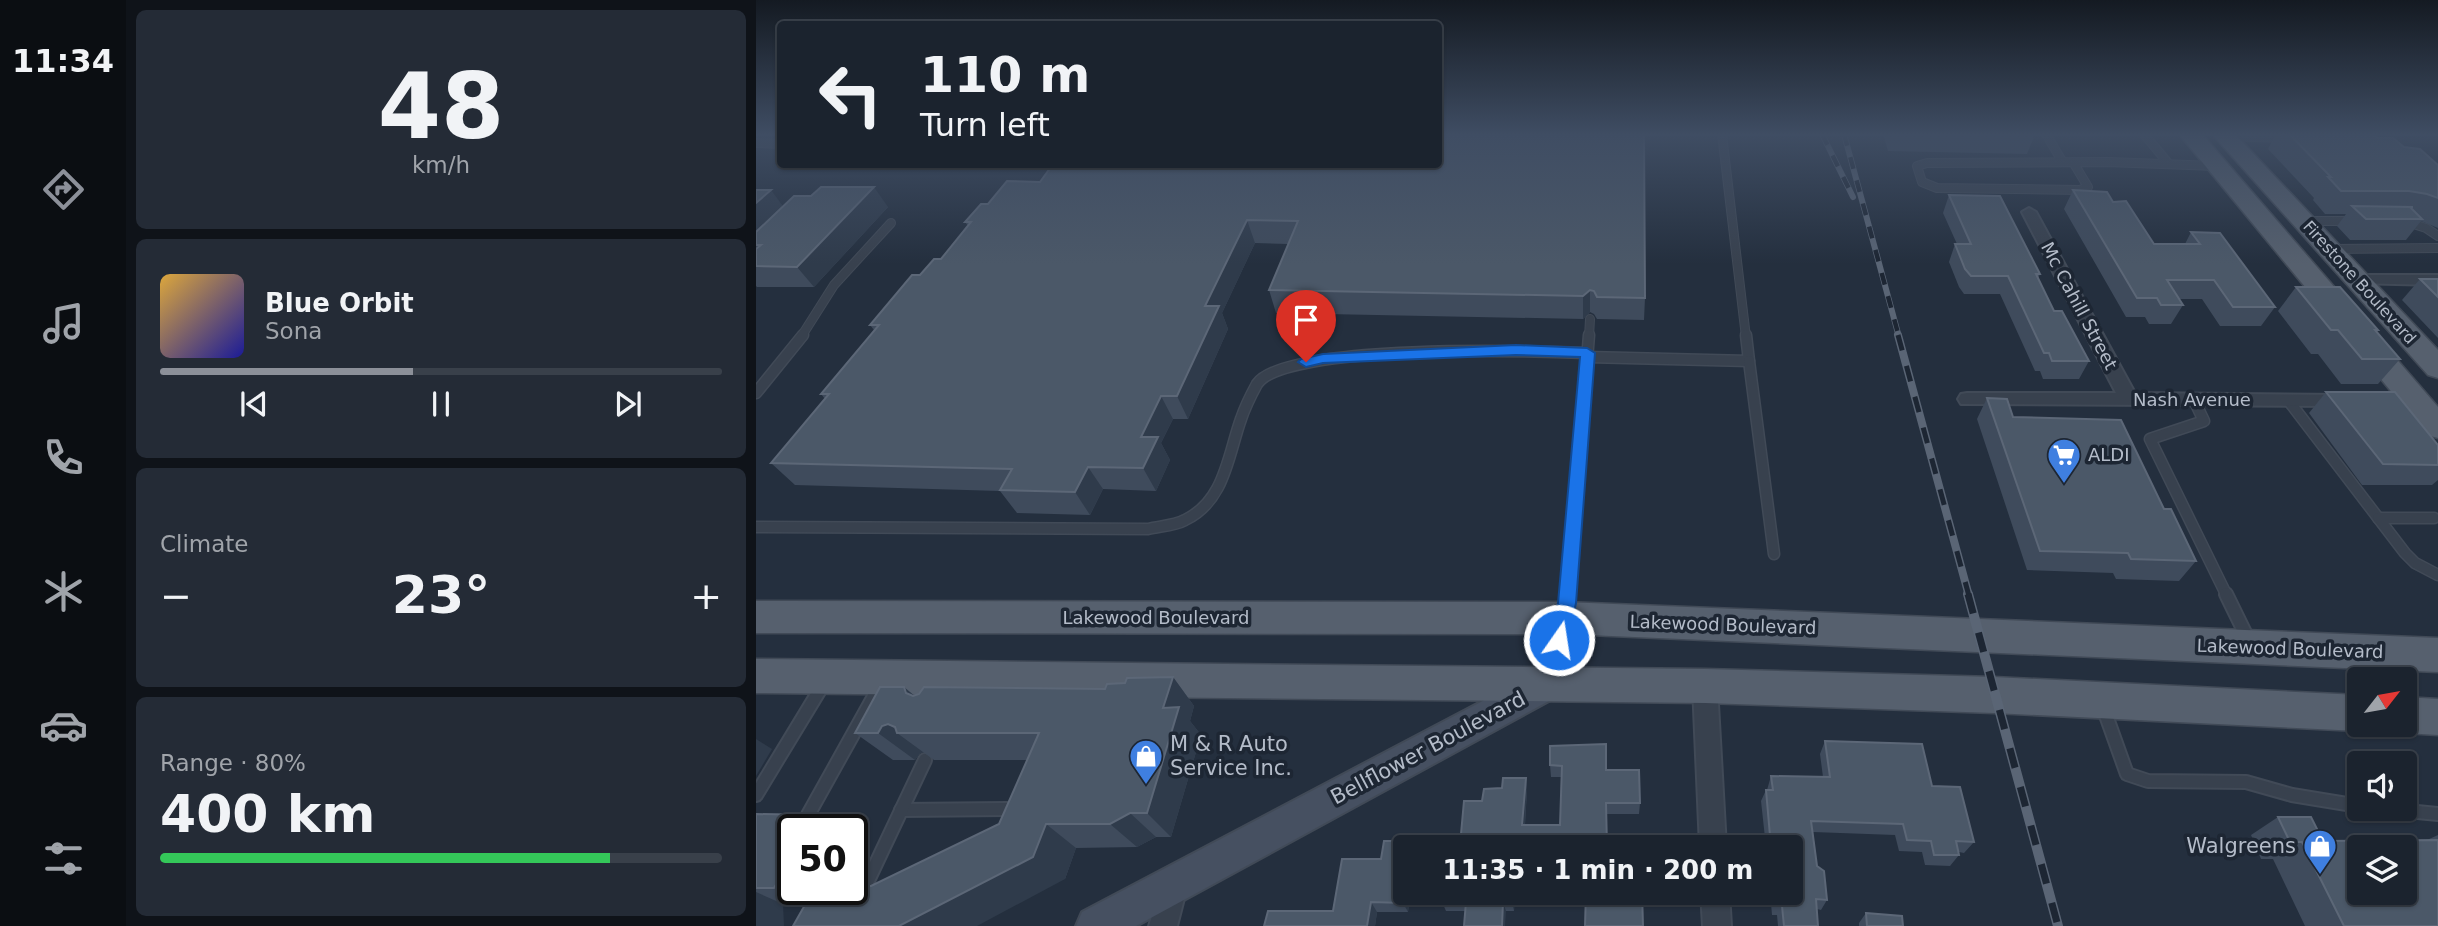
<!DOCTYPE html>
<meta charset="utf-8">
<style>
:root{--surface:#1b232e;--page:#242b36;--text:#f1f3f6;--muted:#a0a4aa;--line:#39404a;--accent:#8c9099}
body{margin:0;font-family:"DejaVu Sans",sans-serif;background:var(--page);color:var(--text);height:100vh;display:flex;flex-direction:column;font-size:26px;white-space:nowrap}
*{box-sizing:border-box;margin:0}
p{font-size:23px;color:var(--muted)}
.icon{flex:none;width:38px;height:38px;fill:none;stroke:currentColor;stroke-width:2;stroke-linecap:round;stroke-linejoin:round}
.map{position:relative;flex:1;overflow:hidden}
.panel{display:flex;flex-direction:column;gap:10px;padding:10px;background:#0f1319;width:630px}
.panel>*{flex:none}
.top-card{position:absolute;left:21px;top:21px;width:665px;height:147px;border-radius:7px;box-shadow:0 2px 5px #0004,0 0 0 2px var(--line);background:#1b232e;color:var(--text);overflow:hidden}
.needle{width:46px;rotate:59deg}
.tools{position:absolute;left:1591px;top:667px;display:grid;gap:14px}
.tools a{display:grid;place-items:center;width:70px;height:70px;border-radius:7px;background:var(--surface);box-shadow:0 2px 5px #0004,0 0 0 2px var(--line);font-size:35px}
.speed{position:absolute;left:21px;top:814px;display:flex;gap:14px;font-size:35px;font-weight:700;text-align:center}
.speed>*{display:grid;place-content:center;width:91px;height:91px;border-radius:50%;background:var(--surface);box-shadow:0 2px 5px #0004,0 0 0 2px var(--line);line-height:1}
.speed .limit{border:4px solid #111;border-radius:10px;background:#fff;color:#111}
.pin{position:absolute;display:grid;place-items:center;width:60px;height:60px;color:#fff;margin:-72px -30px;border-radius:50% 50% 50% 0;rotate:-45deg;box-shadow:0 0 7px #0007}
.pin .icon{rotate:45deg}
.me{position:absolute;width:77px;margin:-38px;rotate:13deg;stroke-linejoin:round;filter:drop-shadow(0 0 5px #0008)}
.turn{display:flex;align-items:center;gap:24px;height:147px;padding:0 28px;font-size:32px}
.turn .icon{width:91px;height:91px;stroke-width:2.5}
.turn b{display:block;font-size:49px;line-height:60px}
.big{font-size:52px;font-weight:700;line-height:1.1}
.panel .card{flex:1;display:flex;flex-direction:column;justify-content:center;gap:10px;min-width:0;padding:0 24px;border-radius:10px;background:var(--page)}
.panel .dial{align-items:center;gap:0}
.dial b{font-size:91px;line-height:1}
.song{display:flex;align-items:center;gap:21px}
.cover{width:84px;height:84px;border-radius:10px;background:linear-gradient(135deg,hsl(40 70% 55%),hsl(240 70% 35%))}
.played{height:7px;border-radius:4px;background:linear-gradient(90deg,var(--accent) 45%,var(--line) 45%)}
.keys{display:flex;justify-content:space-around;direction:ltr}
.heat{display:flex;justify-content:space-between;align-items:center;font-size:38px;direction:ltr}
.charge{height:10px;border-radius:5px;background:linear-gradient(90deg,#34c759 80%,var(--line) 0)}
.trip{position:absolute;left:637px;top:835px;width:410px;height:70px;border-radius:7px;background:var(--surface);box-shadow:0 2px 5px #0004,0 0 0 2px var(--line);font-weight:700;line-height:70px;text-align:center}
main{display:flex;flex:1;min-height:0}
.menu{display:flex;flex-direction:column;width:126px;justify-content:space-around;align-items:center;background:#0b0e12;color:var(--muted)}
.menu .icon{width:49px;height:49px}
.menu .selected{color:var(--accent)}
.menu b{font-size:32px;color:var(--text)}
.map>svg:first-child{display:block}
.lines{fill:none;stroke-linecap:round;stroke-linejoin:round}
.lane-far2-casing{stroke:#414a57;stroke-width:10}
.lane-far1-casing{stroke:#414a57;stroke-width:13}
.lane-casing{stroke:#414a57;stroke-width:16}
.street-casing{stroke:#414a57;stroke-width:4}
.secondary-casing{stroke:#414a57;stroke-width:4}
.primary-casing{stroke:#414a57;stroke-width:3}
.lane-far2{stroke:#38414e;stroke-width:8}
.lane-far1{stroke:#38414e;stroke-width:10}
.lane{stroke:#38414e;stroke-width:12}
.street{fill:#38414e;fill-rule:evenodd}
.secondary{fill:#465061;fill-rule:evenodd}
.primary{fill:#56606e;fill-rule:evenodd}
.rail-far2-casing{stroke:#5a6575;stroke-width:6}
.rail-far1-casing{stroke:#5a6575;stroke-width:8}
.rail-casing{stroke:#5a6575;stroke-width:10}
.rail-far2{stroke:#1d2633;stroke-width:4.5;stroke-dasharray:12;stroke-linecap:butt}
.rail-far1{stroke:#1d2633;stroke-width:5;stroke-dasharray:16;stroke-linecap:butt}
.rail{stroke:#1d2633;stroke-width:7;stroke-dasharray:20;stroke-linecap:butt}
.wall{fill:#3f4b5c}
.shaded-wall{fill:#2f3b4b}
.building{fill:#4b5868;stroke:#5c6777;stroke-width:2;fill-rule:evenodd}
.route{fill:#1a73e8;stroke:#114b97;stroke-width:2}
.labels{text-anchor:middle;stroke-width:7;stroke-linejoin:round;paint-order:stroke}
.far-street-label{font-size:16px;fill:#b4bcc9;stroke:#1d2633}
.street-label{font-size:18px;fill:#b4bcc9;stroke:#1d2633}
.poi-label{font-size:18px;fill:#b4bcc9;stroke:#1d2633;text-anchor:start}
.near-poi-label{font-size:21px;fill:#b4bcc9;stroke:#1d2633;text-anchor:start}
.near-street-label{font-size:21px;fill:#b4bcc9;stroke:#1d2633}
</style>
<main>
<nav class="menu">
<b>11:34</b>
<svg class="icon selected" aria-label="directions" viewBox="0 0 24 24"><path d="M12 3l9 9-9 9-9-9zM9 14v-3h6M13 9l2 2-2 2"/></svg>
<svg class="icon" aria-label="music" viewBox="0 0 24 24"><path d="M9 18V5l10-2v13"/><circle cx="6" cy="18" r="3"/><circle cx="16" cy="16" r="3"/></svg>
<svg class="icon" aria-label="phone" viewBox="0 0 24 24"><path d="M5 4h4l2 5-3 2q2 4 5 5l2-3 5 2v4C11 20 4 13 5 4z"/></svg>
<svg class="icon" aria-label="climate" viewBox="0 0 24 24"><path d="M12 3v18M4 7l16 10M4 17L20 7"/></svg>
<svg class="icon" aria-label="car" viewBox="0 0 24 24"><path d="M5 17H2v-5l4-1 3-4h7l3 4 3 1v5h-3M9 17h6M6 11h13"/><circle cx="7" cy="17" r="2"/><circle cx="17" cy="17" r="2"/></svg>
<svg class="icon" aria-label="filters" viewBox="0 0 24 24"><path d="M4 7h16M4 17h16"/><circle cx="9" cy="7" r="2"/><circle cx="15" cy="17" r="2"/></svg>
</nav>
<section class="panel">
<div class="card dial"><b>48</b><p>km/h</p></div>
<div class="card">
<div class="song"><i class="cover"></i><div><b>Blue Orbit</b><p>Sona</p></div></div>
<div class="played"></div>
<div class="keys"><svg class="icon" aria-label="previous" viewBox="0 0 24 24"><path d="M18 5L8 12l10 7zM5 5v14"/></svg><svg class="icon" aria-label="pause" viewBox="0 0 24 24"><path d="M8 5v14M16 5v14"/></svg><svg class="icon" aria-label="next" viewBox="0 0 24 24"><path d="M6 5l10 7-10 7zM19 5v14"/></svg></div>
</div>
<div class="card"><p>Climate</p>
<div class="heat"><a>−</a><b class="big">23°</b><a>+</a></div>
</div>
<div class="card"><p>Range · 80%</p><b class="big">400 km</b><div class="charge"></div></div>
</section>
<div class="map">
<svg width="1682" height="926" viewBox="0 0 1682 926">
<rect width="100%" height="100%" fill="#242f3e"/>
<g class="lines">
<defs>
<g id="lane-far2">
<path d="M966,134L990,337"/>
<path d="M1290,134L1306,161"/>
<path d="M1388,134L1412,163"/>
<path d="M1469,136L1528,138"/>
<path d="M0,143L24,144"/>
<path d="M1317,162L1332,187L1324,190L1181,188L1166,182L1161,166L1171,163L1352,162L1460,166"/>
<path d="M1550,221H1598"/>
<path d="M1651,222L1670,228L1682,236"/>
<path d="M1575,249L1682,248"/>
<path d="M45,337L78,285L135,223"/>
<path d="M833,337L834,319"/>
</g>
<g id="lane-far1">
<path d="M831,357L993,361L990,335"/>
<path d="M993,361L1018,554"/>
<path d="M0,393L47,335"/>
<path d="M1438,400L1448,421L1394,439L1471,596"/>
<path d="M1532,400L1649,553L1659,563L1682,575"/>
<path d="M1622,518H1678"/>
<path d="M0,527L392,529C404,526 418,526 429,520C469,501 472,455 485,419C489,407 495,395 501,384C529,343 777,351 831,353"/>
<path d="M812,596L833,335"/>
</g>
<g id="lane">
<path d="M1470,594L1493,641"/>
<path d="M810,615L812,594"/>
<path d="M1347,707L1371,774L1392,781L1490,782L1536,795L1603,806"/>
<path d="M0,795L68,683"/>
<path d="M1621,808L1682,814"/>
<path d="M145,810L251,809"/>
<path d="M52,815L125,684"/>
<path d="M108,889L169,760"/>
</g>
<g id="street">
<path d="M1273,208L1280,212L1379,393L1589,395L1595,396L1598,401L1595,406L1205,404L1202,399L1205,394L1211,393H1360L1266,212Z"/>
<path d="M1603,275H1682V285L1597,283L1595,280Z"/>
<path d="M949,675L957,678L961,686L970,847H944L937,686L941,678Z"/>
<path d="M419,870L429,873L432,883L421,926H393L409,873Z"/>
<path d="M945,892H973L975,926H947Z"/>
</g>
<path id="secondary" d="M809,604L820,608L825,618L802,696L380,926H320L326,912L776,675L798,608Z"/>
<g id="primary">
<path d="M1423,134H1446L1682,407V438L1671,435Z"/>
<path d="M1456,134H1479L1682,350V378L1672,375Z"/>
<path d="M0,601L809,602L1682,638V672L809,634L0,633Z"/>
<path d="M0,659L949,669L1238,677L1603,695V724H1617L1603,731L1238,713L949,703L0,693Z"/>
<path d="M1648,697L1682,699V735L1648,733L1634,728L1633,724H1648Z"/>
</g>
</defs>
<use href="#lane-far2" class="lane-far2-casing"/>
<use href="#lane-far1" class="lane-far1-casing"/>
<use href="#lane" class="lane-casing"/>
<use href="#street" class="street-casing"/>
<use href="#secondary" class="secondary-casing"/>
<use href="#primary" class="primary-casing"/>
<use href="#lane-far2" class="lane-far2"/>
<use href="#lane-far1" class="lane-far1"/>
<use href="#lane" class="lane"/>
<use href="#street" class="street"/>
<use href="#secondary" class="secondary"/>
<use href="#primary" class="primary"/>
<defs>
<g id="rail-far2">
<path d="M1066,134L1097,197"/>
<path d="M1088,134L1143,337"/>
</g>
<path id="rail-far1" d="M1142,335L1213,596"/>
<path id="rail" d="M1212,594L1302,926"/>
</defs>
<use href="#rail-far2" class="rail-far2-casing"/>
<use href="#rail-far1" class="rail-far1-casing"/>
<use href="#rail" class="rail-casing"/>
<use href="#rail-far2" class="rail-far2"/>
<use href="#rail-far1" class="rail-far1"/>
<use href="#rail" class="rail"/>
</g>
<g class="wall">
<path d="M1127,134H1279L1271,154L1132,151Z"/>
<path d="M1520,134H1617L1621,138L1648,147L1682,165V228L1665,221L1650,240H1594L1581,226L1590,214H1569L1557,200L1558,198L1512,149Z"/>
<path d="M297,164L889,298L888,320L841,319L838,314L834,312L827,319L520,313L513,290L532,244L499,243L466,313L472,329L432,419H417L405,443L414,460L400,491L347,489L334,515L261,513L244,491L39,485L15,463L69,399L65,394L118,330L114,325L164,275L185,259L212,226L209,222L232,204L284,182Z"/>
<path d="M0,190L27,207H132L58,287H1L0,286Z"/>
<path d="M1317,190L1357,202L1398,244H1429L1435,232L1519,307L1505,326H1464L1446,299H1423L1427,305L1415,324H1393L1389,317H1370L1308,209Z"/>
<path d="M1193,195L1284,274L1282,278L1298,311L1333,361L1323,379H1287L1284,371H1279L1244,294H1208L1203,287L1193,262L1199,244H1201L1187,213Z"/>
<path d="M1664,279H1682V338L1646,300Z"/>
<path d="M1540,287L1622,330L1621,332L1644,359L1622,384H1585L1562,354H1555L1522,311Z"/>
<path d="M1570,392L1682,445V480L1676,485H1606L1553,413Z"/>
<path d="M1231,398L1257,417L1408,509L1440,561L1423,581L1360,579L1357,573L1271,570L1221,419Z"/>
<path d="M417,677L438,706L434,721L445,735L415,837H400L381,847L320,848L309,879L49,904H27L0,926V814L59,815L85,830H37V889L115,886L243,824L271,760H178L167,752L164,753L159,760H137L99,733L159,696L349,689L369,683Z"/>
<path d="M1069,741L1176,786L1218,842L1208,853L1203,852V855L1194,866L1169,865L1166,852L1143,851L1139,835L1057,832L1061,866L1071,900L1065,910L1061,909L1062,926H1022L1021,915H1016L1014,892H1034V847H1010L1005,801L1010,790H1011L1015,776L1067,777L1064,754Z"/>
<path d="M794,746L850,770L884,803L883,814H851V847H649V892H759L758,911H690L686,902V897H654L652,912H621L619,926H508L577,911L625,859L653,841L705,834L726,801L746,788L770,778L771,790L769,825H804L805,777H795L794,765Z"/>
<path d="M1522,817L1567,841L1671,840L1682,835V926H1549L1517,859H1505L1495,835Z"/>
<path d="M804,892H886L830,901H805Z"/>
<path d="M1110,913L1147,926H1103V923Z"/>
</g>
<g class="shaded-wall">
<path d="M118,187L132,207L58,287L41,267Z"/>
<path d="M0,190H15L35,217L0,245Z"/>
<path d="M491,220L499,243L466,313L472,329L432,419L421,396L449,306Z"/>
<path d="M834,290V312L827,319V296Z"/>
<path d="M405,396L417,419L405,443L414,460L400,491L387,468L385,437Z"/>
<path d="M332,467L347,489L334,515L319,492Z"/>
<path d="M417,677L438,706L434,721L445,735L415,837L391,813L407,708Z"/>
<path d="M148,687L183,716L150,693Z"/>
<path d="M132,724L145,733H141L167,752L164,753L159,760L122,733L126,726Z"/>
<path d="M0,739L16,749L0,776Z"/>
<path d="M770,778L771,790L768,836L766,825Z"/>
<path d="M374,813L400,837L381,847L354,824Z"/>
<path d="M59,815L85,830H51Z"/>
<path d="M290,824L320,848L309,879L221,926H143Z"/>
<path d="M37,854V889H61L53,904L18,888Z"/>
<path d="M649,887V892H652L654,897L652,912L647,903Z"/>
<path d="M0,892L27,904L28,926H0Z"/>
<path d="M756,892H759L758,911L756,902Z"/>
<path d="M615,902L621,912L619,926H611Z"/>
<path d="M747,902L750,911L749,926H746Z"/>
</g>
<g class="building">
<path d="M682,134H888L889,298L841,297L838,291L834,290L827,296L513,290L542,221L491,220L449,306H463L421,396H405L385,437H402L387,468L332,467L319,492L244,490L256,469L15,463L73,394H65L123,325H114L156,275H164L178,259H185L215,222H209L225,204H232L251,181L284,182L297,164H682Z"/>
<path d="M1533,134H1617L1621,138H1637L1648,147L1664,149L1682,165V198L1671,194L1653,191H1585L1572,177H1575Z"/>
<path d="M65,187H118L41,267L0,266V249L5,245H0V232L38,196H55Z"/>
<path d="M0,190H15L0,203Z"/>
<path d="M1317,190L1351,192L1357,202L1370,201L1398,244H1444L1435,232L1464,233L1519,307H1477L1458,280H1411L1427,305H1405L1401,298H1381Z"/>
<path d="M1193,195L1244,196L1284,274H1280L1298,311H1306L1333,361H1296L1293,353H1288L1252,276H1215L1209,269L1199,244H1215Z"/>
<path d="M1596,206L1657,207H1654L1666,219H1610Z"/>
<path d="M1664,279H1682V297Z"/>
<path d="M1540,287H1584L1622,330H1619L1644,359H1606L1582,330H1575Z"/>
<path d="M1570,392H1639L1682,445V465L1627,464Z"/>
<path d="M1231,398L1251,399L1257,417L1365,420L1408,509H1415L1440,561L1375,559L1372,553L1284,551Z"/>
<path d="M417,677L407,708L423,707L391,813H374L354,824H290L277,857L143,926H37L58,889H96V886H115L243,824L283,733H141L139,727L132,724L126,726L122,733H99L124,687H148L150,693L157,696L163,694L168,687L349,689L351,684L369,683L371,678Z"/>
<path d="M1069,741L1166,744L1176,786L1204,787L1218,842L1200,841L1203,855H1178L1175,841L1151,840L1147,824L1055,821L1061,866L1068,871L1071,900L1060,899L1062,926H1028L1026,906L1021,905L1020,892H1034V847H1015L1010,790H1017L1015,776L1074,777Z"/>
<path d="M850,744V770H883L884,803H850L851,847H649V887L647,903L615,902L611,926H508L512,911H577L586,859H625L628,841H653L654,834H705L708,801H726L728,789L746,788L747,778H770L766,825H804L806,766L794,765V746Z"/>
<path d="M0,814L59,815L51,830H37V854L18,888H0Z"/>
<path d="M1522,817H1555L1567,841L1682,840V926H1588L1546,842H1534ZM1603,847H1648V892H1603Z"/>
<path d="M687,892H756V902H747L746,926H708L710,902H686Z"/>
<path d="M830,892H886L887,926H829Z"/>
<path d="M1110,913L1146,916L1147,926H1111Z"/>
</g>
<linearGradient id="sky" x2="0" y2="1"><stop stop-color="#141a22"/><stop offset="0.51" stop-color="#3f4d63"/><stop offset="1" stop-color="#3f4d63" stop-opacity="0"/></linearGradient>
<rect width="1682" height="264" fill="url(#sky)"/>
<path class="route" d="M760,345L831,348L839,353L820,603L812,640L809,646L803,649L796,646L793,640L802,603L824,357L760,355L567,363L550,367L542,362L545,359L567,354Z"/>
<defs>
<symbol id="supermarket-pin" viewBox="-11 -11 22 30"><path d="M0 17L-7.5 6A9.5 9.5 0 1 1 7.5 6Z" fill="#3f7fe0" stroke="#1d2633"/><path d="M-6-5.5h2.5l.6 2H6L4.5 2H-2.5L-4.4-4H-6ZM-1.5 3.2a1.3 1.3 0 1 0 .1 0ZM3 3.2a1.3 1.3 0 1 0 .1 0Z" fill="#fff"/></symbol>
<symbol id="shop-pin" viewBox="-11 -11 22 30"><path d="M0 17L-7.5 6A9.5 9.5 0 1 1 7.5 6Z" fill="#3f7fe0" stroke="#1d2633"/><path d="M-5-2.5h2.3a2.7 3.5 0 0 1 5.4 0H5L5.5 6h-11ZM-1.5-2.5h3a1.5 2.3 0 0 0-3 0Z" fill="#fff"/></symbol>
</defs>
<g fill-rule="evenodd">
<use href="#supermarket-pin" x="1289" y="436" width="38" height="52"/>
<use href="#shop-pin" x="371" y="737" width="38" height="52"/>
<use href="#shop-pin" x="1545" y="827" width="38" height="52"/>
</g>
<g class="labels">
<g class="far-street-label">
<text transform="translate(1604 282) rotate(48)" y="6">Firestone Boulevard</text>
</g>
<g class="street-label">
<text transform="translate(1323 306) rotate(62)" y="6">Mc Cahill Street</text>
<text x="1436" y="406">Nash Avenue</text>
<text x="400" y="624">Lakewood Boulevard</text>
<text transform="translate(967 625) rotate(2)" y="6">Lakewood Boulevard</text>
<text transform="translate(1534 649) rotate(2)" y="6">Lakewood Boulevard</text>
</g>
<g class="poi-label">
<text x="1332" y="461">ALDI</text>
</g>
<g class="near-poi-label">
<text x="414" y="751">M &amp; R Auto<tspan x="414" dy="24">Service Inc.</tspan></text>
<text x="1540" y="853" text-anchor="end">Walgreens</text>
</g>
<g class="near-street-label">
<text transform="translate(672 748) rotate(-28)" y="7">Bellflower Boulevard</text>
</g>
</g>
</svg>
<div class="tools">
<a><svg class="needle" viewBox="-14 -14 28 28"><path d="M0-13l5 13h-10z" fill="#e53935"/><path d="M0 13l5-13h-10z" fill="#a0a4aa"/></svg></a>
<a><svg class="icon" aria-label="sound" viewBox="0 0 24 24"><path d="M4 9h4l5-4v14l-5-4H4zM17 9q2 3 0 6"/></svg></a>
<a><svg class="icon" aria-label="layers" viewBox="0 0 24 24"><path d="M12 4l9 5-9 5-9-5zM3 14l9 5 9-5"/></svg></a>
</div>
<div class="speed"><div class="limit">50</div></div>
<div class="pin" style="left:550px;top:362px;background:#d93025"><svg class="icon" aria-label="arrive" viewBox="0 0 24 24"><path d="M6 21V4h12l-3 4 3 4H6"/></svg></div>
<svg class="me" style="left:803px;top:640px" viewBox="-20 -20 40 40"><circle r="17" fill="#1a73e8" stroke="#fff" stroke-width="3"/><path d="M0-11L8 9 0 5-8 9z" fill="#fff"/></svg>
<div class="trip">11:35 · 1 min · 200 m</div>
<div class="top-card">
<div class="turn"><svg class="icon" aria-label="left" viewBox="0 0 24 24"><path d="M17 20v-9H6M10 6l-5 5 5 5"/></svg><div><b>110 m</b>Turn left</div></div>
</div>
</div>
</main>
